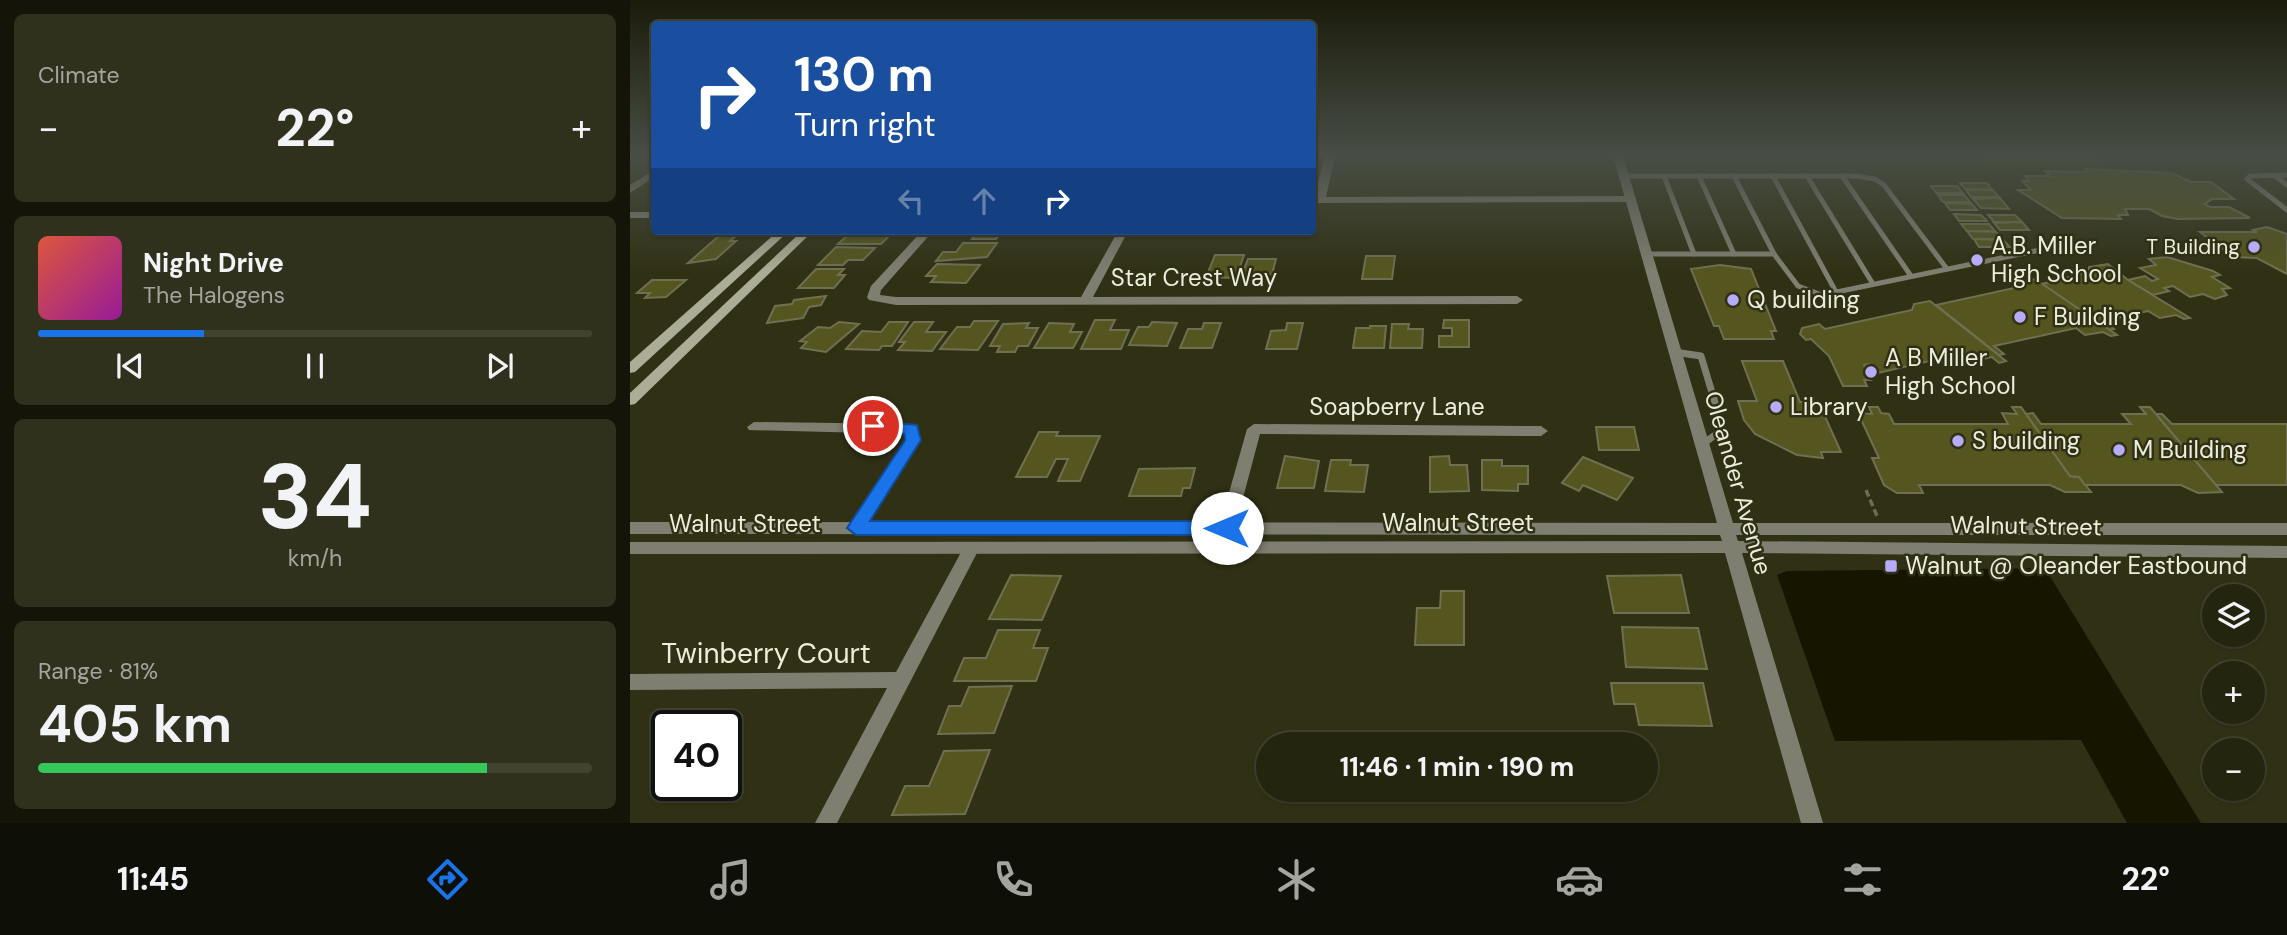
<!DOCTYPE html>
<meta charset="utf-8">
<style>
:root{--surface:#24250f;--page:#30311d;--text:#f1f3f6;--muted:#a3a59e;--line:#41422f;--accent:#1a73e8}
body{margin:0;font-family:"DM Sans",sans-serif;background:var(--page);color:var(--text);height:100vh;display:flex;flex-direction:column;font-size:26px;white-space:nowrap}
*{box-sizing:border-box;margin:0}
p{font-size:23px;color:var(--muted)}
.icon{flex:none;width:38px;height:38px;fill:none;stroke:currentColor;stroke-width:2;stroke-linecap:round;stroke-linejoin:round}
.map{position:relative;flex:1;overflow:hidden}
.side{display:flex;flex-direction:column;gap:14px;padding:14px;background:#141408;width:630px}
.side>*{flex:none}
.guide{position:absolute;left:21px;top:21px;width:665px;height:214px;border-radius:7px;box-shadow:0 2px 5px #0004,0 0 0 2px var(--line);background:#1a4fa0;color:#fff;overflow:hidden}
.controls{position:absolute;left:1572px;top:584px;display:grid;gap:14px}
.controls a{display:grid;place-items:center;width:63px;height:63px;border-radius:50%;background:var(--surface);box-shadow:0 2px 5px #0004,0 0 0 2px var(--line);font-size:35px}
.speed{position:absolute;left:21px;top:710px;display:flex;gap:14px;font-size:35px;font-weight:700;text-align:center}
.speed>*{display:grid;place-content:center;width:91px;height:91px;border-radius:50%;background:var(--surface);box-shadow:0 2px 5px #0004,0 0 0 2px var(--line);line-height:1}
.speed .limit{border:4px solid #111;border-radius:10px;background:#fff;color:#111}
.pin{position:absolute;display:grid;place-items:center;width:60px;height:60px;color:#fff;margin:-30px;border:4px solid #fff;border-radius:50%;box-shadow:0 2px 7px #0007}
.me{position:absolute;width:77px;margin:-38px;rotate:270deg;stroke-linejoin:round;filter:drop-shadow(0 0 5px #0008)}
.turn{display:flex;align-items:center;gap:24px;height:147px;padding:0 28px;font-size:32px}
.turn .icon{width:91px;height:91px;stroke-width:2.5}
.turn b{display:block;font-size:49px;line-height:60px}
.lanes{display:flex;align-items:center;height:66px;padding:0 28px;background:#0003;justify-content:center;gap:35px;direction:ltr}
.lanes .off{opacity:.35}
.big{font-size:52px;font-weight:700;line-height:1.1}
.side .card{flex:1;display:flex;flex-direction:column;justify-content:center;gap:10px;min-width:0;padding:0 24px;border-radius:10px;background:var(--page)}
.side .dial{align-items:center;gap:0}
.dial b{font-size:91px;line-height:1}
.song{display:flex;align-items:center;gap:21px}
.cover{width:84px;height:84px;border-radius:10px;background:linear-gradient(135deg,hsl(10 70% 55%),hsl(300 70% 35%))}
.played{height:7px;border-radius:4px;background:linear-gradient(90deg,var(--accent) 30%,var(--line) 30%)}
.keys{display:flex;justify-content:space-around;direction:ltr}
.heat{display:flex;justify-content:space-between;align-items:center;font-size:38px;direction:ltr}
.charge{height:10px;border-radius:5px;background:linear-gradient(90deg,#34c759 81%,var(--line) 0)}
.trip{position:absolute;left:626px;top:732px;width:402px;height:70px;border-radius:35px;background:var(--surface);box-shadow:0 2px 5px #0004,0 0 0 2px var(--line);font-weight:700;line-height:70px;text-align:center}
.menu{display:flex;height:112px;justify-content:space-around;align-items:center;background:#0e0f06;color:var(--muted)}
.menu .icon{width:49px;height:49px}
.menu .on{color:var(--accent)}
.menu b{font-size:32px;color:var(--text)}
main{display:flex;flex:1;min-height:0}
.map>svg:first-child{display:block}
.green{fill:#414100}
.water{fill:#161600}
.building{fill:#54551f;stroke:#6f7051;stroke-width:2}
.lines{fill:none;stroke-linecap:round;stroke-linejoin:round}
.path{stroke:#6b6c53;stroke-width:3.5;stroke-dasharray:7 3.5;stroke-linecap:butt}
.service-far1{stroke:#7f7f71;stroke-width:5}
.service{stroke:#7f7f71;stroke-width:7}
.minor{fill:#7f7f71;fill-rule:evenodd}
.tertiary{fill:#7f7f71;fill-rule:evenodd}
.secondary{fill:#acad97;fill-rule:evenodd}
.route{fill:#1a73e8;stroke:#114b97;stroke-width:2}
.poi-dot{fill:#b6acf8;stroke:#303114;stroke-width:2.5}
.labels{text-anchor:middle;stroke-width:5;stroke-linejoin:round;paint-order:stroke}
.far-poi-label{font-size:21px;fill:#eceddc;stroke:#303114;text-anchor:end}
.poi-label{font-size:24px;fill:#eceddc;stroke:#303114;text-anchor:start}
.street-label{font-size:24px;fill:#eceddc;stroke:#303114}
.near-street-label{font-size:28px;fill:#eceddc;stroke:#303114}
</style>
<main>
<section class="side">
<div class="card"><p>Climate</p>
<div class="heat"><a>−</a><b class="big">22°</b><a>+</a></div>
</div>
<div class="card">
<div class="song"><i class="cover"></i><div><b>Night Drive</b><p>The Halogens</p></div></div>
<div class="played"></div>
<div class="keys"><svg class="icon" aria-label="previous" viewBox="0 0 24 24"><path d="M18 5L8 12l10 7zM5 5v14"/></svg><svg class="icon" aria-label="pause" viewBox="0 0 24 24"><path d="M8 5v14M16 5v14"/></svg><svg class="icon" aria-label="next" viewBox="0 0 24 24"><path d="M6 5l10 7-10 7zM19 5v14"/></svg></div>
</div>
<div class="card dial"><b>34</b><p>km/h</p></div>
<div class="card"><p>Range · 81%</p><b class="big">405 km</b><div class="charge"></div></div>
</section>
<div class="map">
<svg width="1657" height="823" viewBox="0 0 1657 823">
<rect width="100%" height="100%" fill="#303114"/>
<path class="green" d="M1346,156H1466L1477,166H1357Z"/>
<path class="water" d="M1415,568L1571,823H1497L1451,740L1205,741L1147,575L1157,571Z"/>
<g class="building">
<path d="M1455,169L1542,173L1561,182H1581L1604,199H1582L1575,204L1580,207H1599L1620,218L1548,219L1532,216L1519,209H1495L1498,215H1488L1491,219L1432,218L1388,190H1401L1392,181H1399L1395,176H1420L1415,171L1457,172Z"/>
<path d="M1330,183H1357L1362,190L1335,189Z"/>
<path d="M1301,186H1327L1333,193H1306Z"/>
<path d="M1336,190H1363L1369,197H1341Z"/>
<path d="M1308,195H1334L1340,202H1313Z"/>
<path d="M1370,198L1379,209L1351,208L1343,199Z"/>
<path d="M1315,203L1342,204L1347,210H1320Z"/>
<path d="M1324,214L1351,215L1357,221H1329Z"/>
<path d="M1358,215H1385L1392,222H1364Z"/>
<path d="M1392,222L1399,230H1370L1364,223Z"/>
<path d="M1331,224H1359L1365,231H1337Z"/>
<path d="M1637,227L1657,234V274L1627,258L1603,257L1570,232H1627L1623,230Z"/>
<path d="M222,231H252L249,233H262L251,244H208Z"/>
<path d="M333,231H372L366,239H342L346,234L331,235Z"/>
<path d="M1337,231L1366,232L1372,239H1343Z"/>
<path d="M91,234H108L100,241H106L86,259L58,263Z"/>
<path d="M1344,239L1373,240L1380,247H1349Z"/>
<path d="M333,243H367L357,257L306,261L313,252H326Z"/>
<path d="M206,247L245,248L233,260H218L213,265H188Z"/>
<path d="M585,255H614L606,278L576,277Z"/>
<path d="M736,256H765L762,279H732Z"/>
<path d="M1537,257L1583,271L1590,275L1582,277L1600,288L1592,289L1597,295L1585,299L1573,294L1560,297L1543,286L1534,288L1539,291L1523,295L1498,280L1515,276L1522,281L1528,279L1510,268L1526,265L1519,259Z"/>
<path d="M618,259H646L642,274L611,277Z"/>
<path d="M307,264L350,265L336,283L301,282L306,276H296Z"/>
<path d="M1478,264L1498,280L1560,318L1554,319L1546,315L1530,318L1518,311L1474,321L1484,329L1479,330L1412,284L1459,272V267Z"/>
<path d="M1090,265L1121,269L1146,331H1141L1144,339H1094L1089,326H1084L1061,269Z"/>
<path d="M186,269H214L208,275H215L204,288H168Z"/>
<path d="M1405,279L1487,335L1481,336L1473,332L1455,335L1446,328L1364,346L1374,354L1369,355L1306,305L1389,287V282Z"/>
<path d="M22,280H56L36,297L15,298L20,293H7Z"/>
<path d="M196,296L191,305L179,307L173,318L137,323L145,306L162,304L164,300Z"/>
<path d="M1300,301L1376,361L1369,363L1362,357L1343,361L1334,353L1248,373L1239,364L1234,365L1241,380H1234L1237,386H1213L1199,356L1181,339L1176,340L1170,334L1172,328L1189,324L1195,329L1282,310L1284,304Z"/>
<path d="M465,320H485L480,330H499L491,349H451Z"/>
<path d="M814,320H839V347H809V336H822V328H813Z"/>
<path d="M344,321H368L348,350L310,349L327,327H340Z"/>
<path d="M209,322L229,324L196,352L171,348L177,342L170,341L188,327L200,328Z"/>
<path d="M259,322H278L262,346H252L249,350L216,349L232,331L251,332Z"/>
<path d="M284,322H303L296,332H316L302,351L268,350L275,342H269Z"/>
<path d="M522,322L547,323L537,346L499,345L508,327H519Z"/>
<path d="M399,323L396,328H408L398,346H388L385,352H367L370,346H360L373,324Z"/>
<path d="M419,323L444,324L440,332H452L443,348H404Z"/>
<path d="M574,323H591L582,348H550L558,329H572Z"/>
<path d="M657,323H673L667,349H636L641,331L656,330Z"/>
<path d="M762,324H779L778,329H793L792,348H760Z"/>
<path d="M740,326H756L754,348H723L726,328H740Z"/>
<path d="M1112,361H1153L1170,402H1181L1185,412H1193L1211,452H1191L1193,458L1167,455L1125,434L1114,420L1108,401H1127Z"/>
<path d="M1239,407H1248L1251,413L1259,414L1264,424H1378L1372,413L1387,414L1382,407H1391L1440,476L1449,477L1461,492H1435L1420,485H1289L1293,493H1267L1254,485L1242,458H1249L1228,413L1242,414Z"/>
<path d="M1510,407H1520L1592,492L1568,493L1551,485H1455L1449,477L1440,476L1396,414L1403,413L1411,424H1501L1492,414H1516Z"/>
<path d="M1526,414H1532L1542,424H1657V485H1586Z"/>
<path d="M966,427H1004L1009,450H969Z"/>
<path d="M409,432H428L426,436H470L450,481H428L438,459H426L417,477H386Z"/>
<path d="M655,456L689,461L684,488H647Z"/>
<path d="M819,456L820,465H837L839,491L800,492V457Z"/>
<path d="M953,457L1003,478L987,500L953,485L949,491L932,483Z"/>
<path d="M701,460H721L720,465H738L734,492L695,491Z"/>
<path d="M852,460H872V466H898V484H888V491L852,490Z"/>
<path d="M565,468L560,488H553L551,496H499L509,469Z"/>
<path d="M381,575L431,576L412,620L359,619Z"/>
<path d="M1051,575L1059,613H984L977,576Z"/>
<path d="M811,591H834V645H785L787,608H810Z"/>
<path d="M992,627L1068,628L1077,669L996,667Z"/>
<path d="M368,630H410L403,648H418L406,681H324L334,658H356Z"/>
<path d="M981,683H1073L1082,726L1009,725L1005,704H984Z"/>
<path d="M382,686L364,733L308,734L319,706H331L339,687Z"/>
<path d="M360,750L335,814L262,815L275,786H299L314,751Z"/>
</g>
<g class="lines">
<path class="path" d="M1236,490L1247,516"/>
<g class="service-far1">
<path d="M1644,175L1657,185"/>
<path d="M1657,175L1620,176L1617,179L1657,210"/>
<path d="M994,176H1226L1245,179L1254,185L1317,269"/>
<path d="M1034,176L1064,254"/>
<path d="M1069,176L1104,254"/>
<path d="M1104,176L1144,254"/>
<path d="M1143,176L1206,292"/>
<path d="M1177,176L1243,284"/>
<path d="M1212,176L1281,276"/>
<path d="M1017,254H1144L1168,286L1192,295L1439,244"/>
</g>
<path class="service" d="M1044,352L1071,356L1093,429L1073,444"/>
<g class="minor">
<path d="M695,156H705L696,197L1001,196L1006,199L1001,202L682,203Z"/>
<path d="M24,170V177L0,193V185Z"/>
<rect x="0" y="212" width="24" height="6"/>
<path d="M292,231H303L251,290L250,295L266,297H451L488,231H498L463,297L887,296L893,300L887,304L266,305L239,300L237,297L241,286Z"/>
<path d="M124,422L281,424L288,429L290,440L232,532L226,534L220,532L218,528L276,440L275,434L119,430L117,427Z"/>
<path d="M624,424L911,426L918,431L911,436L630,434L605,528L603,532L597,534L591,532L589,528L617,429Z"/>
<path d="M341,543L347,545L349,549L207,823H185L257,688L0,690V674L266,672L335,545Z"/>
</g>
<path class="tertiary" d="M983,156H993L1103,523H1657V535H1106L1108,541L1657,546V558L1112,553L1193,823H1171L1095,553L0,554V542L1092,541L1090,535L0,534V522L1087,523Z"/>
<g class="secondary">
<path d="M148,231H159L5,372L0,373V362Z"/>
<path d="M172,231H183L5,404L0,405V393Z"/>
</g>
</g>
<linearGradient id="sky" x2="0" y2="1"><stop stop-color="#1a1b0b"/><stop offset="0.57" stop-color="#484e45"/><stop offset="1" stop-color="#484e45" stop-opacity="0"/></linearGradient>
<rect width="1657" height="272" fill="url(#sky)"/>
<path class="route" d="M243,421L287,425L291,440L240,521H597L607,528L597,535H226L217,528L275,440L274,434L237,430L234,426Z"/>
<g class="poi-dot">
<circle cx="1624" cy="247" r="7"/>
<circle cx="1347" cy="260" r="7"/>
<circle cx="1103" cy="300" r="7"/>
<circle cx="1390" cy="317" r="7"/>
<circle cx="1241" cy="372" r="7"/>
<circle cx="1146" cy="407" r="7"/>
<circle cx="1328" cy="441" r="7"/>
<circle cx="1489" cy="450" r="7"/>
<rect x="1254" y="559" width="14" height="14" rx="3.5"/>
</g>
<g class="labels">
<g class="far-poi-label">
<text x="1610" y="254">T Building</text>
</g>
<g class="poi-label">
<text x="1361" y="254">A.B. Miller<tspan x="1361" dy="28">High School</tspan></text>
<text x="1117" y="308">Q building</text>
<text x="1404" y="325">F Building</text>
<text x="1255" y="366">A B Miller<tspan x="1255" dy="28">High School</tspan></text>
<text x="1160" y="415">Library</text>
<text x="1342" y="449">S building</text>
<text x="1503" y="458">M Building</text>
<text x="1275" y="574">Walnut @ Oleander Eastbound</text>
</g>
<g class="street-label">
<text x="564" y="286">Star Crest Way</text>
<text x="767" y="415">Soapberry Lane</text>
<text transform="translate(1108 483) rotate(74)" y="8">Oleander Avenue</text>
<text x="828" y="531">Walnut Street</text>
<text x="115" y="532">Walnut Street</text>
<text transform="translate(1396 526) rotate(1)" y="8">Walnut Street</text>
</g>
<g class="near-street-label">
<text x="136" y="663">Twinberry Court</text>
</g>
</g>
</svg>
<div class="controls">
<a><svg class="icon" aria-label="layers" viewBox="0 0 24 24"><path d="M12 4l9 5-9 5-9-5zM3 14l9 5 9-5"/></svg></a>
<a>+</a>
<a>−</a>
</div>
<div class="speed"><div class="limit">40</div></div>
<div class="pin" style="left:243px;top:426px;background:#d93025"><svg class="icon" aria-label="arrive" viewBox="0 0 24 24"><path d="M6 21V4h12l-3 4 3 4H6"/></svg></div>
<svg class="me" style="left:597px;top:528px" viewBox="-20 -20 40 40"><circle r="19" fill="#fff"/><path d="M0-13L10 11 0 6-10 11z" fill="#1a73e8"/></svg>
<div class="trip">11:46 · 1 min · 190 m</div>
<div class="guide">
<div class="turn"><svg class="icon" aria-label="right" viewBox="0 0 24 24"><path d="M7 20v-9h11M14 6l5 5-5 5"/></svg><div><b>130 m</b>Turn right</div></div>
<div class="lanes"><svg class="icon off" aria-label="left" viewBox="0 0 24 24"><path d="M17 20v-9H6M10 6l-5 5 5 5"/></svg><svg class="icon off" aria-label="ahead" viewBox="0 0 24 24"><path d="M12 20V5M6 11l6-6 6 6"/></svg><svg class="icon" aria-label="right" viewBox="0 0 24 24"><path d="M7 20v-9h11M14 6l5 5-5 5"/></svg></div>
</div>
</div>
</main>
<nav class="menu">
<b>11:45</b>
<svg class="icon on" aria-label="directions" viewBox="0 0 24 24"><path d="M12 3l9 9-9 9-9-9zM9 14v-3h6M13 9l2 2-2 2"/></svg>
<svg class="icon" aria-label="music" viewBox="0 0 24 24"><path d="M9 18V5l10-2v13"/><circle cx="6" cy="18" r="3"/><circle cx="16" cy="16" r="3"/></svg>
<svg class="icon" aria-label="phone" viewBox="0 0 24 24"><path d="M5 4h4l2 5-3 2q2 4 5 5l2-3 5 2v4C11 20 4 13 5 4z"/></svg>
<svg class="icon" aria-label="climate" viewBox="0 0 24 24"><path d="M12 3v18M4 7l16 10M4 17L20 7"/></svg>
<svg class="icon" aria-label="car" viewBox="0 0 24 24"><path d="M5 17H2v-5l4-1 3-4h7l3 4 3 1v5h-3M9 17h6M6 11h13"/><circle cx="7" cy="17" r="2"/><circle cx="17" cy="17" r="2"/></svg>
<svg class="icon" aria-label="filters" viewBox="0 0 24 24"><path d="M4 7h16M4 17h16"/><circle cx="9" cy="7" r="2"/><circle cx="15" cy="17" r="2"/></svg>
<b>22°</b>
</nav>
